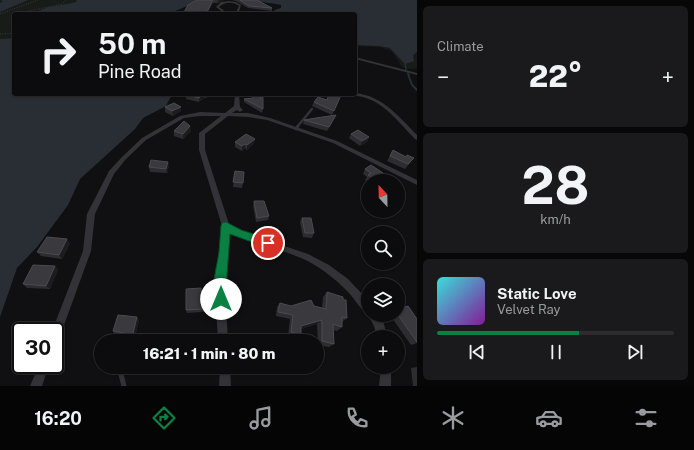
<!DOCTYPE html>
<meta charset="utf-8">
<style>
:root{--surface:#0c0c0e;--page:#1a1a1c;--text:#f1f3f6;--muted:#9a9b9e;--line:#2c2c2e;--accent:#0b8043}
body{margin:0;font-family:"Public Sans",sans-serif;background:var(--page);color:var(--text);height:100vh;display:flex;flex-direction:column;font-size:15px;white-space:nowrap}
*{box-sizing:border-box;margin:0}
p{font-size:13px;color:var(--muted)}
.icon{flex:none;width:22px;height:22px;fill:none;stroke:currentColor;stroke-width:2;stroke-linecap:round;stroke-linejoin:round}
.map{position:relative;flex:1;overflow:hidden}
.drawer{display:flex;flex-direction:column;gap:6px;padding:6px;background:#070708;width:277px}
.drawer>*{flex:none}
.top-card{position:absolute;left:12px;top:12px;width:345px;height:84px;border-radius:4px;box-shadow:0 1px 3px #0004,0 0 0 1px var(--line);background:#0c0c0e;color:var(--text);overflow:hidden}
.needle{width:26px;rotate:338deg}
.buttons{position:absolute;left:361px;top:174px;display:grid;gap:8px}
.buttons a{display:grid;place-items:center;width:44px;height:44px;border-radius:50%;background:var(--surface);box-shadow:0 1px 3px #0004,0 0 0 1px var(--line);font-size:20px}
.speed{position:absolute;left:12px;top:322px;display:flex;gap:8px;font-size:20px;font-weight:700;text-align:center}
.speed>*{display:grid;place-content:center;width:52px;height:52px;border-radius:50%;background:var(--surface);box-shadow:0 1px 3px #0004,0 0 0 1px var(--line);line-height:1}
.speed .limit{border:2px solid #111;border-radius:6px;background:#fff;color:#111}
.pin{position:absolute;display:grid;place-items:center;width:34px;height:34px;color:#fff;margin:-17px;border:2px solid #fff;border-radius:50%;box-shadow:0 1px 4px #0007}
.me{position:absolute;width:44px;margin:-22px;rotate:0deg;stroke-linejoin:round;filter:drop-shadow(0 0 3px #0008)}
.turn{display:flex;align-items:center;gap:14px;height:84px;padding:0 20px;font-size:18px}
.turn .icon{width:52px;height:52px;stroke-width:2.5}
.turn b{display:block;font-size:28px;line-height:34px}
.big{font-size:30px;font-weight:800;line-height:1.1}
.drawer .widget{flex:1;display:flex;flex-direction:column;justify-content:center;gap:6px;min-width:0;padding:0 14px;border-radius:6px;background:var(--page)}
.drawer .dial{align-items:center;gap:0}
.dial b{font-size:52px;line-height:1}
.song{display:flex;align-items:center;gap:12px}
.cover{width:48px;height:48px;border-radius:6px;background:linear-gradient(135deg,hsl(180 70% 55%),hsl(290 70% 35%))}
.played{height:4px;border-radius:2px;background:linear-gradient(90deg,var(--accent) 60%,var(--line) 60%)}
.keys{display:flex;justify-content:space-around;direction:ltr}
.heat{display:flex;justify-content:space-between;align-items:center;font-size:22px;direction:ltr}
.trip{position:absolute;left:94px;top:334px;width:230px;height:40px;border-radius:20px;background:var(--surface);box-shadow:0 1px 3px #0004,0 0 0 1px var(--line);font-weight:800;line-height:40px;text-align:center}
.menu{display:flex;height:64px;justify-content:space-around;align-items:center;background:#050506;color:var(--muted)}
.menu .icon{width:28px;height:28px}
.menu .active{color:var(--accent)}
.menu b{font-size:18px;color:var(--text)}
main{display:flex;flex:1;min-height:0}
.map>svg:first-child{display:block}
.green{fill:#171c18}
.water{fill:#282e34}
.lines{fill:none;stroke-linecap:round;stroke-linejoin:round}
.stream-far1{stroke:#282e34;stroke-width:1.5}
.stream{stroke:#282e34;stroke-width:2}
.path{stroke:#38393d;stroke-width:1;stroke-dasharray:1 1.5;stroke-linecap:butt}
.service-far3{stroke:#323237;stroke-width:1.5}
.service-far2{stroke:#323237;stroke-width:2.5}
.service-far1{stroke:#323237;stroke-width:3}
.service{stroke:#323237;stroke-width:5}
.minor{fill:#323237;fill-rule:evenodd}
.wall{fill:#2d2c30}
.shaded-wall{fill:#1c1b1e}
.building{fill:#39393e;stroke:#4a4a50}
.route{fill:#0b8043;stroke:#07532c}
</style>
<main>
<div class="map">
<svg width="417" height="386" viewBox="0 0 417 386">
<rect width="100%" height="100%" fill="#101012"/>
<g class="green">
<path d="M0,0H80V2L41,14H14V43L0,47Z"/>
<path d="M355,34L416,47L417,45V68L409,69L402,67L392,51L380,47L355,46Z"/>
</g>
<g class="water">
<path d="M0,0H28L0,12V3L3,1Z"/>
<path d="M77,0H202L175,11L178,14H34C45,5 63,6 76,2Z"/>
<path d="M256,0H417V52L413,55L414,61L405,64L390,48L379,46L355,45V14H277L274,10L281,8V5C273,3 262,3 256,0Z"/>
<path d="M14,38V94H175L170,98L166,106L143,118L135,129L80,179L68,205L37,247L17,268L0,317V39Z"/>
</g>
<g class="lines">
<g class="stream-far1">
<path d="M405,62L406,70"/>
<path d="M408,73L409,75"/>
</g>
<path class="stream" d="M408,74L412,85L417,90"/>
<g class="path">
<path d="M0,14L38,0"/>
<path d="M25,14L29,11L62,4L66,0"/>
<path d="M0,34L14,33"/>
</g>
<path class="service-far3" d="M225,13L237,12"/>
<path class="service-far2" d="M297,127L312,109"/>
<path class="service-far1" d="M296,129L298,126"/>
<path class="service" d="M119,367L124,386"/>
<g class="minor">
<path d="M229,1L236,2L241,5L239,12L242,14H238L236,12L239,6C232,1 225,2 219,7L229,14H225L216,7L221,2Z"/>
<path d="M355,57L417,73V75L355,59Z"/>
<path d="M355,93C383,96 398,116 417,135V140L415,139C400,124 384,102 363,97C360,96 356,96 353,95V94H355Z"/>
<path d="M235,94H239L240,107L243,110L240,112L237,110L232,113H248L270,118L337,141L417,180V185L333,143L267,120L248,117L228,116L205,134V150L229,224L252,235L308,254L329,265L348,279L364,296L368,300V313C360,310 355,299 349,293C339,282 326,272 313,264C287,249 256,246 229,232L225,288L228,341H218L215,288L222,226L199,150V133L221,116H200L184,118L146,140L126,159L114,174L95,214L91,251L60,336L59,340L55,341V331H52L83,251L87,214L109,171L122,157L142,138L180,116L200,112L225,113L234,106Z"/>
<path d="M368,315H379L384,324L387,337H377L374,326Z"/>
<path d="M39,365H49L42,386H30Z"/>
<path d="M220,367H230L231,386H219Z"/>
<path d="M381,367H391V386H379Z"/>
</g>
</g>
<g class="wall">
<path d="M197,0H225L221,1L218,3H213L207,14H183Z"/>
<path d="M232,0H257L272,8V11L248,8L236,1Z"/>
<path d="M187,94H213L206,98H204L199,102L186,99V95Z"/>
<path d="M341,95L332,115L312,106L314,102L327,100Z"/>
<path d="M244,99H260L263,109L262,113L244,102Z"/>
<path d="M165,107L181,111L173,116L165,112Z"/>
<path d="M336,115L334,119L327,131L303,124L304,120Z"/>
<path d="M190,126L191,131L183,139L174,136V131Z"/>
<path d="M351,134L369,137L367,142L360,146L349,138Z"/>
<path d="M255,139L254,143L247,150L245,148L242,151L235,147V142Z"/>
<path d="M393,150L406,157L414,158L405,169L387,161Z"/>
<path d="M169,166L167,173L150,172L149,167Z"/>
<path d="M365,169L381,176L389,181H368V182L365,180L367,177L363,174Z"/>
<path d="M235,171L243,183L242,188L233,187Z"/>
<path d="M254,201L269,216L268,220L256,222L253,206Z"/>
<path d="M302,218L314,233L312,238L303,237L300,222Z"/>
<path d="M67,239L70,244L62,259L41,256L37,252Z"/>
<path d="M55,266L58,270L50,289L27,288L23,284Z"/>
<path d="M201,288L203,312L187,313L186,310Z"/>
<path d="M327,292L343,300L347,318L342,322V327L337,331L333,330L334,344L329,347L318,345L317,324L301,329V335L297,339L288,336L290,319L276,316L277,307L280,303L291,306H314L322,308L323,297Z"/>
<path d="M390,315H398L417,319V343L411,345Z"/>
<path d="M139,320L134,341H122L123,335L115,334L113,331Z"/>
<path d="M179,367H196V375L180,374L179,372Z"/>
<path d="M417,367V386H413L411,368Z"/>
</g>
<g class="shaded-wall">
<path d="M213,0V3L207,14H206Z"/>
<path d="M218,0H225L221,1L218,3Z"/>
<path d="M203,94H204V98L199,102V98Z"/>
<path d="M206,94H213L206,98Z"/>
<path d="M181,107V111L173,116L172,111Z"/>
<path d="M190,126L191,131L183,139V134Z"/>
<path d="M369,137L367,142L360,146L362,141Z"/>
<path d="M255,139L254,143L247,150V145Z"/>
<path d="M245,144V148L242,151V146Z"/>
<path d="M168,162L169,166L167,173L166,169Z"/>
<path d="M67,239L70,244L62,259L59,255Z"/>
<path d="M55,266L58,270L50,289L46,286Z"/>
<path d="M137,317L139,320L134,341H131Z"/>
<path d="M322,320L317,324L298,330L301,326Z"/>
</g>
<g class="building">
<path d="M197,0H213L206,14H183L188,5Z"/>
<path d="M240,0H257L272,8L249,6Z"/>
<path d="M187,94H203L199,98L186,95Z"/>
<path d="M253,94H261L260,99L263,96V109L244,99L253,98Z"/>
<path d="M329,94H338L341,95L334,111L314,102L318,97L327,100Z"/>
<path d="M174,103L181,107L172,111L165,107Z"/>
<path d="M336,115L329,127L304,120L316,118Z"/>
<path d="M184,121L190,126L183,134L174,131Z"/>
<path d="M358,130L369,137L362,141L351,134Z"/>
<path d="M246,134L255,139L247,145L245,144L242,146L235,142Z"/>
<path d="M393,150L406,157L407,155L414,158L408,164L390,156Z"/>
<path d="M151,160L168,162L166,169L149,167Z"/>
<path d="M371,165L383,173L380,175L389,181H377L368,175L371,173L365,169Z"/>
<path d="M235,171L244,172L243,183L233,182Z"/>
<path d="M398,186L405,191L400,196L398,195Z"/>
<path d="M254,201H264L269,216L257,218Z"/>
<path d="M302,218H311L314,233H305Z"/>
<path d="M47,237L67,239L59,255L37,252Z"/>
<path d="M33,265L55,266L46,286L23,284Z"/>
<path d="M201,288L203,309L186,310V289Z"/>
<path d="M327,292L343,297V300H346L347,318L342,317V327L333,324L334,344L322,341V320L301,326V335L291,332L293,315L278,312L280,303L291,306L311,300L314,306L326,309Z"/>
<path d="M408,306L417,319V342L398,315V309Z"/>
<path d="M118,315L137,317L131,341H122L124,333L113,331Z"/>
<path d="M179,367H196L195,373L179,372Z"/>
</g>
<path class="route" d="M226,222L241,230L272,240L274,243L272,246L268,248L230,234L227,274V299L225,303L221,305L216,303C210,288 217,267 219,252C220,243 220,235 221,226L222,223Z"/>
</svg>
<div class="buttons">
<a><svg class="needle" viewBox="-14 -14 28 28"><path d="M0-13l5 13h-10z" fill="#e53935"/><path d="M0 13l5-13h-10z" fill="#9a9b9e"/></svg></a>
<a><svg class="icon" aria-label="search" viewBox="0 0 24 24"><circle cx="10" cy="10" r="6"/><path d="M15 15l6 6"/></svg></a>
<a><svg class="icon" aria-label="layers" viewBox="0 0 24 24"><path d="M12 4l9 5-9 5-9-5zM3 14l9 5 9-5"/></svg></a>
<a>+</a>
</div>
<div class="speed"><div class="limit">30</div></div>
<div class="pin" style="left:268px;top:243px;background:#d93025"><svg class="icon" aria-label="arrive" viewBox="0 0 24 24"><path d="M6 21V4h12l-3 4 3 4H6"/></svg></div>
<svg class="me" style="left:221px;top:299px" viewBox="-20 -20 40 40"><circle r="19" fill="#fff"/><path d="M0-13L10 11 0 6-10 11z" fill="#0b8043"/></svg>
<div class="trip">16:21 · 1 min · 80 m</div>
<div class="top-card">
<div class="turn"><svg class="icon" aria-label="right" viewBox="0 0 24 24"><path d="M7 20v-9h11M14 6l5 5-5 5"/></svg><div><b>50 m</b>Pine Road</div></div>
</div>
</div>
<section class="drawer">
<div class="widget"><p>Climate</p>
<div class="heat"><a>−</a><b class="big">22°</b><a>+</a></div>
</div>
<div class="widget dial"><b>28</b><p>km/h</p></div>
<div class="widget">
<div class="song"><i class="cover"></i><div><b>Static Love</b><p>Velvet Ray</p></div></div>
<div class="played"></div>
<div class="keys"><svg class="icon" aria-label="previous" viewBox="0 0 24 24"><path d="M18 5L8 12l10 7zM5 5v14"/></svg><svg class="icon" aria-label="pause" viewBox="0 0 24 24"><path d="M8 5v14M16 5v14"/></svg><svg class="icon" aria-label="next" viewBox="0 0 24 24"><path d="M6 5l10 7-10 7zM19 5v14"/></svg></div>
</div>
</section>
</main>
<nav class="menu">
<b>16:20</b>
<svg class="icon active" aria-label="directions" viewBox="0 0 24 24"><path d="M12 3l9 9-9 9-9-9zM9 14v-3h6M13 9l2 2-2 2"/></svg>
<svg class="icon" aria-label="music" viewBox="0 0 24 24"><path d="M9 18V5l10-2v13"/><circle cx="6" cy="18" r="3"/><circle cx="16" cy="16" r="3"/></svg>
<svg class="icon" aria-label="phone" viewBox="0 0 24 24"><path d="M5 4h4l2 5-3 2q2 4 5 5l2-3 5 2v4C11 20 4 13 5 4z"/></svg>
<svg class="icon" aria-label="climate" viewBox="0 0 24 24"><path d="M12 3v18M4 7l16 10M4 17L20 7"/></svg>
<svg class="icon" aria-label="car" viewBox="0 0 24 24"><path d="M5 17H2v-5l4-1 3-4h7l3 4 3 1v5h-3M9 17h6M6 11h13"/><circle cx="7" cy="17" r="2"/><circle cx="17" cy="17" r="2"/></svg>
<svg class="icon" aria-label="filters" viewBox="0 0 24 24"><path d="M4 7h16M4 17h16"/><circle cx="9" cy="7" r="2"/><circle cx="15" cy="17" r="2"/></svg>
</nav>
